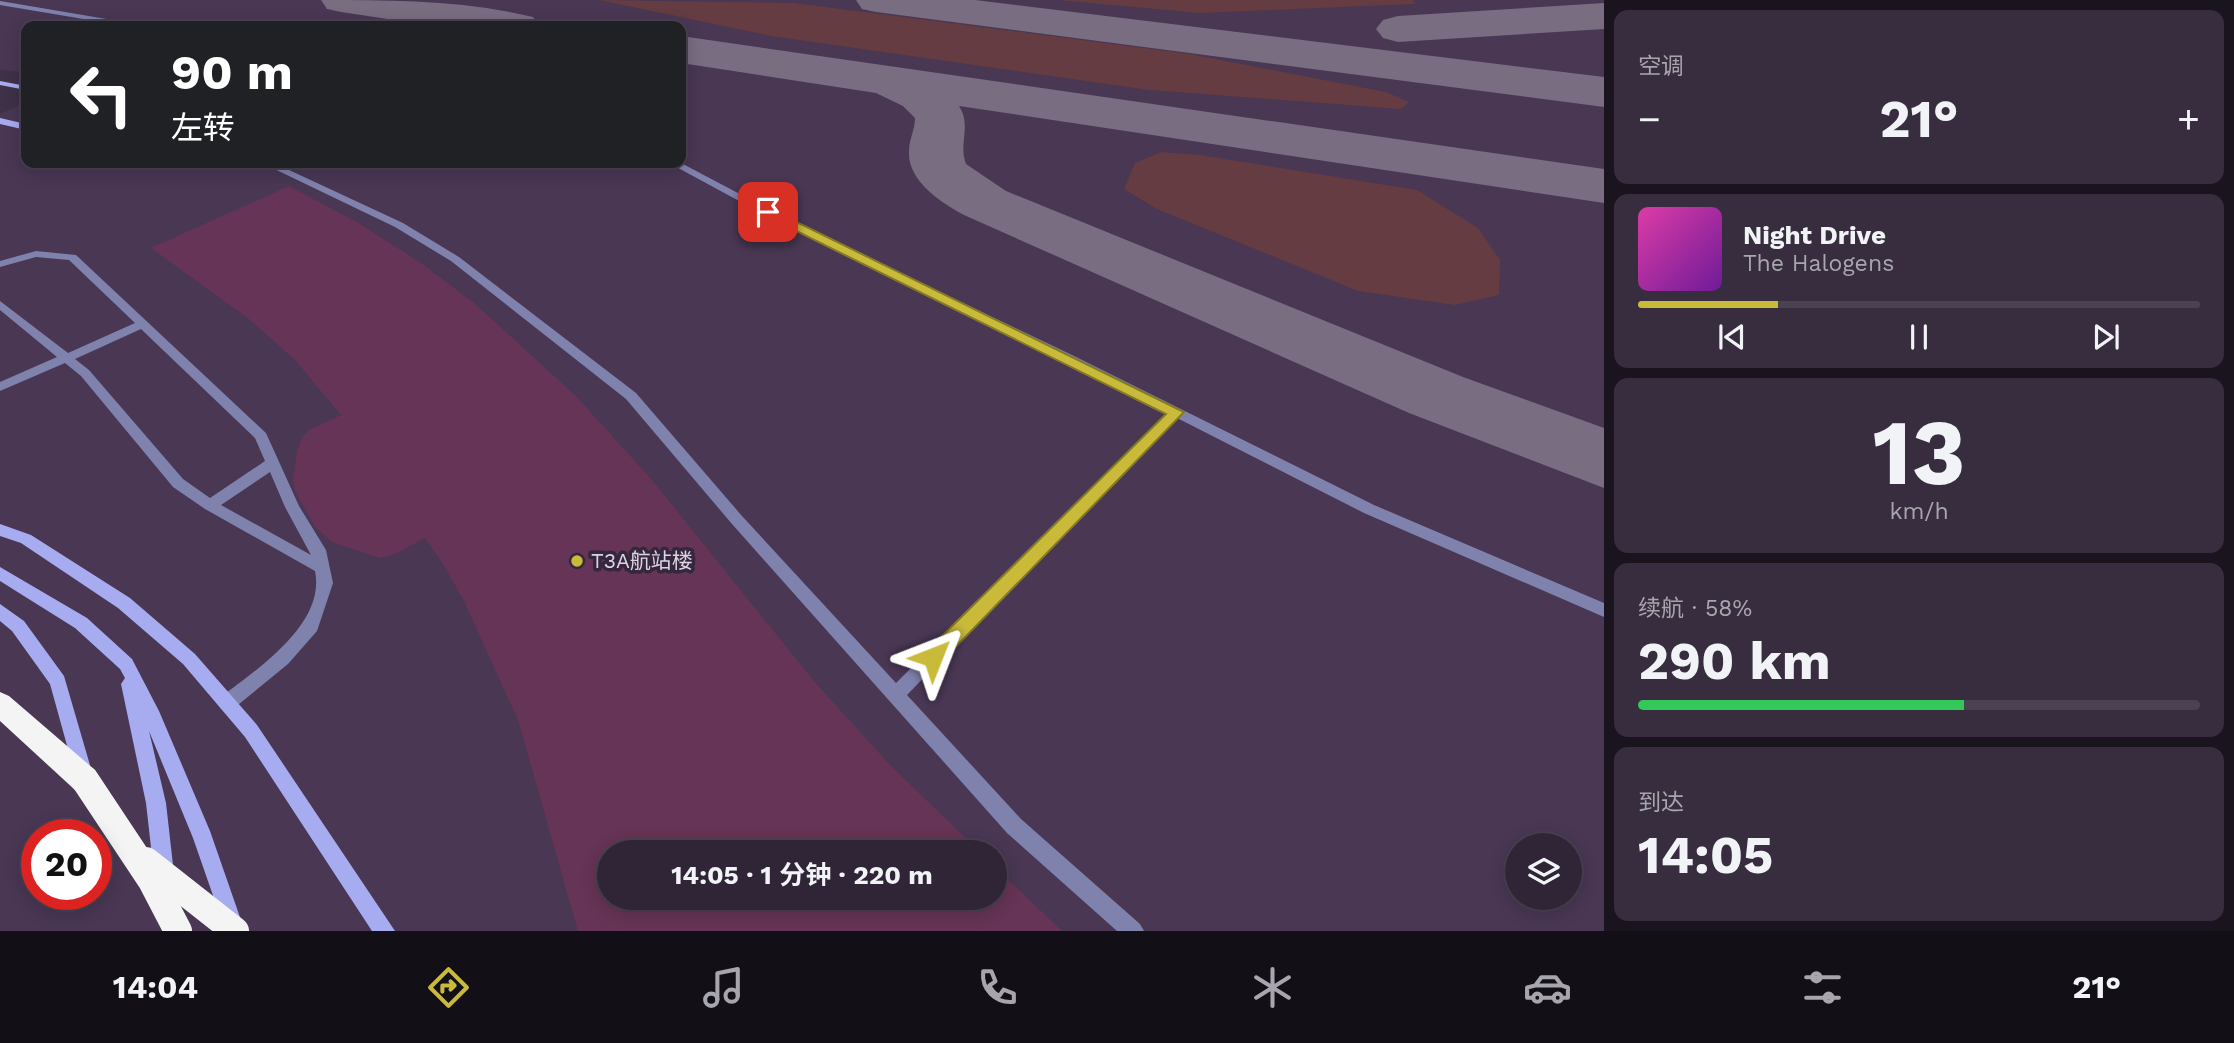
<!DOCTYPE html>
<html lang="zh">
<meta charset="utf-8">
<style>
:root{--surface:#2f2536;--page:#372d3e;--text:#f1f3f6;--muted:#a7a5ad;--line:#4a4251;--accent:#caba3a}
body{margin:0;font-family:"Work Sans","Noto Sans SC",sans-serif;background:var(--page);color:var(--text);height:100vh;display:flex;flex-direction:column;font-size:26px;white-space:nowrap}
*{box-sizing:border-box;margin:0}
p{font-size:23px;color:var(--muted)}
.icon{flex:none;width:38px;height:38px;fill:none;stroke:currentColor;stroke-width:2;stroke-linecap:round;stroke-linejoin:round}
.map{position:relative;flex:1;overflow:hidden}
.sheet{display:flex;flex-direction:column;gap:10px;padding:10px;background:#1a141e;width:630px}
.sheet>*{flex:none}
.banner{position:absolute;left:21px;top:21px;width:665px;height:147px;border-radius:14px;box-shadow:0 4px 18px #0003,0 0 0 2px var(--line);background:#202124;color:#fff;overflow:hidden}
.buttons{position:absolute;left:1505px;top:833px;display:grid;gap:14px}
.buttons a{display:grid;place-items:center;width:77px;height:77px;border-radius:50%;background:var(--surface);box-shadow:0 4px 18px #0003,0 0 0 2px var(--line);font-size:35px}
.speed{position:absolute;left:21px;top:819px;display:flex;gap:14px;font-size:35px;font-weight:700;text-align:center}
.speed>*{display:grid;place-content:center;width:91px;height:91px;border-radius:50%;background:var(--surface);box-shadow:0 4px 18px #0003,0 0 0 2px var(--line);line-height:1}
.speed .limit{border:10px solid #d22;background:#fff;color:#111}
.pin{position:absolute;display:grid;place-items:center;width:60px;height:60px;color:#fff;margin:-30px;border-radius:14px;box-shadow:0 4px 10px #0006}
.me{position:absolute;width:77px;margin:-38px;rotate:45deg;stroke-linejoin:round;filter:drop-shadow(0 0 5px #0008)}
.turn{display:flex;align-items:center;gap:24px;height:147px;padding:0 35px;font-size:32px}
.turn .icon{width:91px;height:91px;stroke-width:2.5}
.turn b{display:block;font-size:49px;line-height:60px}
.big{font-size:52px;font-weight:700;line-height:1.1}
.sheet .card{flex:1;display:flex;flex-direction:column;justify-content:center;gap:10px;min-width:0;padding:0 24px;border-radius:14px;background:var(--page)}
.sheet .dial{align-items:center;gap:0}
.dial b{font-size:91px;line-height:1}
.song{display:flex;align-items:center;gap:21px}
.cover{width:84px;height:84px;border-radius:10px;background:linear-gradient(135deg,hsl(320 70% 55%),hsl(280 70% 35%))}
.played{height:7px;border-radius:4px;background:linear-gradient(90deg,var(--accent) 25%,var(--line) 25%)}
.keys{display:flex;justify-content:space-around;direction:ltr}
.heat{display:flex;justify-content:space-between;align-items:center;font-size:38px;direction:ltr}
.charge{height:10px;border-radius:5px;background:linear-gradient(90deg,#34c759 58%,var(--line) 0)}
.trip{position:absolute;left:597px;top:840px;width:410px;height:70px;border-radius:35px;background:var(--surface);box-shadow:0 4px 18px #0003,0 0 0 2px var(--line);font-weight:700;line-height:70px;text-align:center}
.tabs{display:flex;height:112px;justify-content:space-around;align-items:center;background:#130f16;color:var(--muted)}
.tabs .icon{width:49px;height:49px}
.tabs .active{color:var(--accent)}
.tabs b{font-size:32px;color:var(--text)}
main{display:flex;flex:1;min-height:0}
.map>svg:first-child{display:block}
.built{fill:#493754;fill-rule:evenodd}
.green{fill:#643c41}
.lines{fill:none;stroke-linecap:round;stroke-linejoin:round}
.taxiway{fill:#796d81;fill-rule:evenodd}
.building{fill:#663456}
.lane{fill:#7f82ad;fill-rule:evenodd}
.secondary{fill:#a7acf0;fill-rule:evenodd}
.highway{fill:#f3f4f3;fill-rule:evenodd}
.highway-bridge{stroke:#f3f4f3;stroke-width:28}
.route{fill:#caba3a;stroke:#837926;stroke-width:2}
.poi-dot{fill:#caba3a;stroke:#35273e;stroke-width:2.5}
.labels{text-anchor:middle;stroke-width:7;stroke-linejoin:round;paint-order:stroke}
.poi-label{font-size:21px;fill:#ddd4e3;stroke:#35273e;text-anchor:start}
</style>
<main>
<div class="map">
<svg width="1604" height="931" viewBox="0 0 1604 931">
<rect width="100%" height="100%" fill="#3f3148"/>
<path class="built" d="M0,0H1604V931H0V114L26,102V163H681V26H26V72L0,70ZM37,835H96V894H37ZM1517,845H1570V898H1517ZM609,852H994V898H609Z"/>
<g class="green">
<path d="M599,0L794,3L1190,54L1386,92L1409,102L1401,109L1149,90L771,36Z"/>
<path d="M1057,0H1413L1415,4L1200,13Z"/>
<path d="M1161,152L1200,155L1417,190L1478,228L1500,260L1499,295L1455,305L1358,291L1157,209L1124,189L1135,163Z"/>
</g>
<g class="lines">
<g class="taxiway">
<path d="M321,0C392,0 463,0 533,17L539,26H434L341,12L327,9Z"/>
<path d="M856,0H975L1604,77V107L876,12L862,9Z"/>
<path d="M1604,3V29L1398,42L1383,38L1376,29L1383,20L1398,16Z"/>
<path d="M681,36L1604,169V203L959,106C972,126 958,143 966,164L1006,191L1463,377L1604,428V488L1409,413L964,215C942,203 907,181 909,151C909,139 915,130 915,118L903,106L876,93L681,63Z"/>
</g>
</g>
<path class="building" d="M289,186L360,224L421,263L474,303L576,396L652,480L813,680L890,765L980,852H609V898H994V866L1062,931H578L518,720L463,599L443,564L425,538L395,554L380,558L332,542L315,527L295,491L293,480L297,450L303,436L309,430L341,415L295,360L249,319L151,248Z"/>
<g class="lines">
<g class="lane">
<path d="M0,1L136,24L140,26H125L0,5Z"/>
<path d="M262,163H274L403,223L459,257L636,393L742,516L896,683L1167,413L787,227L669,163H681L795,223L1070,354L1374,505L1604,603V617L1364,513L1177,418L907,695L1021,819L1140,924L1144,931H1117L1007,833L732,524L626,399L451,261L395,227Z"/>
<path d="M36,251L76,255L266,433L299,506L326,550L333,583L317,631L288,664L233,709L227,711L221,709L218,703L221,697C257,669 326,624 315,571L205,509L173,487L81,376L65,363L0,391V382L57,357L0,310V301L68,353L135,323L69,260L36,257L0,267V261ZM141,329L255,438L265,461L210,498L183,479L89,370L75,359ZM270,472L285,507L311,555L221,505Z"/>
</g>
<g class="secondary">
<path d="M0,81L26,86V90L0,85Z"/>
<path d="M0,118L26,124V130L0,124Z"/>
<path d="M0,524L31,535L130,598L195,654L257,725L395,931H372L245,737L183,664L118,608L21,543L0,536Z"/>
<path d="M0,567L87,618L132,659L159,711L210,831L242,923L239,930H225L193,838L149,731L166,803L174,874L171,881L164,884L157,881L154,874L146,803L121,684L125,678L120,669L75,628L0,581Z"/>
<path d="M0,604L24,621L64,676L92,772L90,778L83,781L76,778L50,684L12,631L0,621Z"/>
</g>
<path class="highway" d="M0,692L9,696L95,770L99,780L95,790L85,794L75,790L0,721Z"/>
<g class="highway-bridge">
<path d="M85,780L152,881L178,931"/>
<path d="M146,861L235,931"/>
</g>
</g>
<path class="route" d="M764,210H772L1184,412L940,663L933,666L926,663L923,657L926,652L1166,414L764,215Z"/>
<circle class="poi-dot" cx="577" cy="561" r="7"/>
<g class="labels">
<g class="poi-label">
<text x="591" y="568">T3A航站楼</text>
</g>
</g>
</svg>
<div class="buttons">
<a><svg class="icon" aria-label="layers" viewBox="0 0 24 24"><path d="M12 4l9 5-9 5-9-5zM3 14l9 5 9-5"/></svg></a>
</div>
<div class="speed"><div class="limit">20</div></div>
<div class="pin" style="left:768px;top:212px;background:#d93025"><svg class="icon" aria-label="arrive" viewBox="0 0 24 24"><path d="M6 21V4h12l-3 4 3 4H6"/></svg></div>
<svg class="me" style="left:933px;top:657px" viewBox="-20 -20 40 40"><path d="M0-17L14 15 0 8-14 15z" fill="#caba3a" stroke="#fff" stroke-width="4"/></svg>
<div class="trip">14:05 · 1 分钟 · 220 m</div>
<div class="banner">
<div class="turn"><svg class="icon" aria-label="left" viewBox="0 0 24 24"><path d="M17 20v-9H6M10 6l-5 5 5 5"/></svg><div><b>90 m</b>左转</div></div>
</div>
</div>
<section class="sheet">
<div class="card"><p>空调</p>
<div class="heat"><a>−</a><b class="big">21°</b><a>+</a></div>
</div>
<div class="card">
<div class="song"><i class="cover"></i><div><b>Night Drive</b><p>The Halogens</p></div></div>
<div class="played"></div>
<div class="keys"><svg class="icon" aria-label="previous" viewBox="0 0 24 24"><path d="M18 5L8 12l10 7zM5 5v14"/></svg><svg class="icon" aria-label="pause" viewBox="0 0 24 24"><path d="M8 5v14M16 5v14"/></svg><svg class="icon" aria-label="next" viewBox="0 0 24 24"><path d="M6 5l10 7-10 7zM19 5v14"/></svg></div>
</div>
<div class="card dial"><b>13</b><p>km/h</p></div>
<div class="card"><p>续航 · 58%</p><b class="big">290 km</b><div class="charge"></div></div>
<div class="card"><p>到达</p><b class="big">14:05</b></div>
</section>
</main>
<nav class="tabs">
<b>14:04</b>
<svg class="icon active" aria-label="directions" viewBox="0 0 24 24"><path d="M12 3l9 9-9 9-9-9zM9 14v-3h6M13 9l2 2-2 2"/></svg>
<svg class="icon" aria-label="music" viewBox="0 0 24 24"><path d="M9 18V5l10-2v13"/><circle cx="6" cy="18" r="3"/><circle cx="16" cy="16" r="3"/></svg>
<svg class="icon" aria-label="phone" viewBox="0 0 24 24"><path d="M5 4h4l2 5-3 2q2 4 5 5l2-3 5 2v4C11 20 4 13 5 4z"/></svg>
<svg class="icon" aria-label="climate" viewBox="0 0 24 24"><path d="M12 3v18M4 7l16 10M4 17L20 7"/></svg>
<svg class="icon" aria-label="car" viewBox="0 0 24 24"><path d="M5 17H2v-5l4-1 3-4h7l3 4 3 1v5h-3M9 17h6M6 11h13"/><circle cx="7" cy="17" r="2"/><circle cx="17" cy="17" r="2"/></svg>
<svg class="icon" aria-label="filters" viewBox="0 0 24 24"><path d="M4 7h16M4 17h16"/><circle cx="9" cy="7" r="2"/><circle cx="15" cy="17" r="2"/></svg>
<b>21°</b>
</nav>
